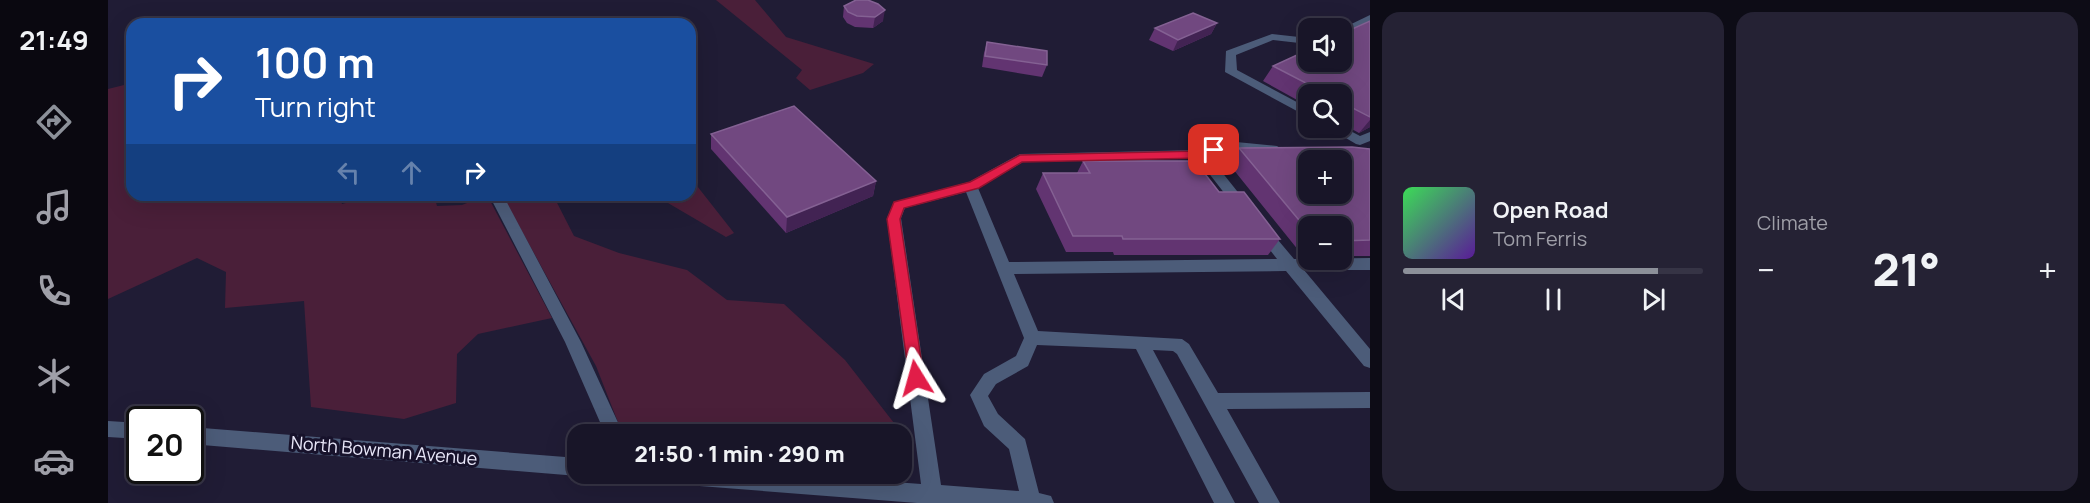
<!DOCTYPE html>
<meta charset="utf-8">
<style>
:root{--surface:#181528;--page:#252234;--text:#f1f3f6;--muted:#9f9fa8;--line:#363445;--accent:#8c9099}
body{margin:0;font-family:Manrope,sans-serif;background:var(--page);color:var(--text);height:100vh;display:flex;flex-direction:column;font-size:22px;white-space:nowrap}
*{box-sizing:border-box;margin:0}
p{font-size:20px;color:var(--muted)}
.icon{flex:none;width:33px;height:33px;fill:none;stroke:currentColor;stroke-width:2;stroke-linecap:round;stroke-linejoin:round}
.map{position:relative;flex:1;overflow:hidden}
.side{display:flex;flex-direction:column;gap:12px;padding:12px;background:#0d0c16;width:720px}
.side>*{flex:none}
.hud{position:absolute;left:18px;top:18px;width:570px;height:183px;border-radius:18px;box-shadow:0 6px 24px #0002,0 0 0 2px var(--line);background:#1a4fa0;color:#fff;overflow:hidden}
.fabs{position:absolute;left:1190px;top:18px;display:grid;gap:12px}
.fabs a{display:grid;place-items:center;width:54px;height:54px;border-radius:12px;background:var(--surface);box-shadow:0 6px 24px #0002,0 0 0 2px var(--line);font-size:30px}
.speed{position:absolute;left:18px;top:406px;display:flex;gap:12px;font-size:30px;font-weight:700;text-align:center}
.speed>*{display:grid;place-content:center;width:78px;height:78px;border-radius:50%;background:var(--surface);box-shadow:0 6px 24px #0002,0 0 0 2px var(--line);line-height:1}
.speed .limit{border:3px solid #111;border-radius:9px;background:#fff;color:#111}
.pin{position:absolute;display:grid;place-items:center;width:51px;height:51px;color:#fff;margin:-26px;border-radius:12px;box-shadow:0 3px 9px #0006}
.me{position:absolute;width:66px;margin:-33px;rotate:352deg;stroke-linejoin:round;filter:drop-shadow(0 0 4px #0008)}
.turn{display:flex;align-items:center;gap:21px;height:126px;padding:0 30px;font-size:27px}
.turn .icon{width:78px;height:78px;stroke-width:2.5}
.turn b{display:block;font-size:42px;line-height:51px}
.lanes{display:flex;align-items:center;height:57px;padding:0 30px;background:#0003;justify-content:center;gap:30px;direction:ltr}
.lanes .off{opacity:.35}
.big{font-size:45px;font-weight:800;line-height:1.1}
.side .widget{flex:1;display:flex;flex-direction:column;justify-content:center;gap:9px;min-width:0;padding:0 21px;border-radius:18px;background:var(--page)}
.song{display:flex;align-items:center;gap:18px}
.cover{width:72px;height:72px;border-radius:9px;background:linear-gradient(135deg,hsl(130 70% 55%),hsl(270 70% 35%))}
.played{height:6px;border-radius:3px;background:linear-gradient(90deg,var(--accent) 85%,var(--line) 85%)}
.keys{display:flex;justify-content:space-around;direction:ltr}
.heat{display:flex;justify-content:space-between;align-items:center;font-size:33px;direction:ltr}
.side .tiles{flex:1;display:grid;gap:12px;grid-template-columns:repeat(2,1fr)}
.trip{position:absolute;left:459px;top:424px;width:345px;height:60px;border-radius:18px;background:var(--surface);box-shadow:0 6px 24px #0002,0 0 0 2px var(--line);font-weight:800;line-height:60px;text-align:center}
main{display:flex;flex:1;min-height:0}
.tabs{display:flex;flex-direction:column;width:108px;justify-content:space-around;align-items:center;background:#0a0810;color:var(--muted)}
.tabs .icon{width:42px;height:42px}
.tabs .active{color:var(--accent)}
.tabs b{font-size:27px;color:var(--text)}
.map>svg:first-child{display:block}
.green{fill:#4a1f39}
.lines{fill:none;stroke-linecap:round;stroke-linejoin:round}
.minor{fill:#4c5c79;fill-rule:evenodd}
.wall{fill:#623471}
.shaded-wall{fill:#422353}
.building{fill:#714880;stroke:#846193;stroke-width:1.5;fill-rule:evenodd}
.route{fill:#e11d48;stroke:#92132f;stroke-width:1.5}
.labels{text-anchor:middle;stroke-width:6;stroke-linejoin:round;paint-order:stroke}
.near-street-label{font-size:18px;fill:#e9e7f9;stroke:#17122b}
</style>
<main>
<nav class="tabs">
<b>21:49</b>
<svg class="icon active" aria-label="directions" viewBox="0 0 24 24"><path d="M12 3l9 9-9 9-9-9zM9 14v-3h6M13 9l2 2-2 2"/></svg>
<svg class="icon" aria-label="music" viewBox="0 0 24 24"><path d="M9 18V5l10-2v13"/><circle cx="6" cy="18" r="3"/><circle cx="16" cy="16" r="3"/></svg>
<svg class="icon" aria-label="phone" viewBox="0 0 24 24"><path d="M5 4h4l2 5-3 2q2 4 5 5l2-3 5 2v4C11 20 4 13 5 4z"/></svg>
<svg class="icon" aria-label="climate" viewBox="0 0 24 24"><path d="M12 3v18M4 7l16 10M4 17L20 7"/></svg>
<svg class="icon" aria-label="car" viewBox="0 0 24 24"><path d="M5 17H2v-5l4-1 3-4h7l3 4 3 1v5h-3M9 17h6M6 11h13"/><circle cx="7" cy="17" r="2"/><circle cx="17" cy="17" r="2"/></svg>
</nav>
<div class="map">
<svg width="1262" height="503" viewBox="0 0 1262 503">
<rect width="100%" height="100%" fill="#201c35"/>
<g class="green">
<path d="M608,0H647L678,37L766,64L755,73L702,90L688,78L694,70Z"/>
<path d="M24,83V195H231L234,204L268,195H326L329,206L354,205L379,195L444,318L370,334L349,354L348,403L296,419L203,407L196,301L117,308L118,272L89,258L0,299V89Z"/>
<path d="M582,177L626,233L618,237L560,203L506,195H582Z"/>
<path d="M394,195H445L466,236L511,253L579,270L619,300L676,304L737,360L800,441L798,466L794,465V435H515L488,366Z"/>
</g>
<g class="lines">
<g class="minor">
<path d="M1262,15V22L1233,36V29Z"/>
<path d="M1164,34L1200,38V44L1165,40L1128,55L1129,70L1200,108V117L1117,72L1118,51Z"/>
<path d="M1233,126L1252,136L1262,132V141L1252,145L1248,144L1221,128Z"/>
<path d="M1118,141L1169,146L1175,150L1169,154L1119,149L1101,156L1141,206L1143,209L1141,212H1131L1089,158L915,162L870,188L901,262L1169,259L1148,232L1155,227L1160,228L1186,259L1262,258V270H1196L1262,349V368L1256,366L1178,271L906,274L930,331L1074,339L1081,344L1110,393L1262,392V408L1119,409L1172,503H1151L1069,354L1065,351L1045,350L1127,503H1106L1028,349L929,345L920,366L888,384L880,396L890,414L917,439L931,493L943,496L946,503H809L553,483L546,481L543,474H678L813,484L779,218L786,202L861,182L912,154L1092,150ZM858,192L916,338L908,356L876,374L862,395L876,426L901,449L911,491L833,485L793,218L797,208Z"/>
<path d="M381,195H395L473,342L513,429L512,435H494L495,429L457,342Z"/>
<path d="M0,421L32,423V439L0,437Z"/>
<path d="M82,427L470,458V474H475L470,476L82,444Z"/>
</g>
</g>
<g class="wall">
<path d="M748,0L775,21L765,28L747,27L739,23L735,17L736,6Z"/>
<path d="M1262,21V127L1251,133L1233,123V94H1200V106L1155,81L1165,66Z"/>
<path d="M1109,23L1103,34L1065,51L1041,40L1047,28Z"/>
<path d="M879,42L939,65L934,77L874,67L876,53Z"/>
<path d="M603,134L768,181L765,196L678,233L603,149Z"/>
<path d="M1131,148L1262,149V256H1233V226H1200V256H1195L1121,164Z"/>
<path d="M975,161L1111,192L1172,239L1160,255H1006L1005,252H958L928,189L935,173H969Z"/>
</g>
<g class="shaded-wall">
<path d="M777,10L775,21L765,28L767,17Z"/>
<path d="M1109,23L1103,34L1065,51L1070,40Z"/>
<path d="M1262,120V127L1251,133Z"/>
<path d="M768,181L765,196L678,233L679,217Z"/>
</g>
<g class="building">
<path d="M748,0H760L770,4L777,10L767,17L749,16L740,12L736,6Z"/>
<path d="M1085,13L1109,23L1070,40L1047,28Z"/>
<path d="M1262,21V117L1233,102V94H1219L1165,66L1200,50V62H1233V34Z"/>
<path d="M879,42L939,51V65L877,56Z"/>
<path d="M686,106L768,181L679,217L603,134Z"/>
<path d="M1244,147L1262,149V240L1233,241V226H1200V231L1131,148ZM1200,160H1233V194H1200Z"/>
<path d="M975,161H1087L1111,192H1136L1172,239H1015L1014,236H965L935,173H982Z"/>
</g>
<path class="route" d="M1106,146L1111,150L1093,158L914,162L871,188L796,208L792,219L816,378L813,383L808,385L802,383L779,219L786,202L862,182L912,155L1092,151Z"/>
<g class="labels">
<g class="near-street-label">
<text transform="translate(276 451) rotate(5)" y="6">North Bowman Avenue</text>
</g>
</g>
</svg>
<div class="fabs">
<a><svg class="icon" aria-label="sound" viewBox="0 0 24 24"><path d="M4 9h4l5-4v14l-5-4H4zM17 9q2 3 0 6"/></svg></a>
<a><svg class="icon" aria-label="search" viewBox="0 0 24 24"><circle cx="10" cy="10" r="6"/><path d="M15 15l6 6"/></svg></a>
<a>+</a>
<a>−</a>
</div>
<div class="speed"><div class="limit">20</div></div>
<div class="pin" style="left:1106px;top:150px;background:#d93025"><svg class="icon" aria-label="arrive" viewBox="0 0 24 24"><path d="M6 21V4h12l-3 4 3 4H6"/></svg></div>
<svg class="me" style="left:808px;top:378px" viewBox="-20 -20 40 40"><path d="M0-17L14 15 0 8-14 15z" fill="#e11d48" stroke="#fff" stroke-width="4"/></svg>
<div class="trip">21:50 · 1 min · 290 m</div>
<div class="hud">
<div class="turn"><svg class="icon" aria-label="right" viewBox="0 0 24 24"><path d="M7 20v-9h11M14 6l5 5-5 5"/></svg><div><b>100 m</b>Turn right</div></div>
<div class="lanes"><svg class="icon off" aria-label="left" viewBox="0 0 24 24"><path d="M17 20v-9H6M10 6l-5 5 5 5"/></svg><svg class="icon off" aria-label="ahead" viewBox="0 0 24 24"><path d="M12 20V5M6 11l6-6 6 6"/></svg><svg class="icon" aria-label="right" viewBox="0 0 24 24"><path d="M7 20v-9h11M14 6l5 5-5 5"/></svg></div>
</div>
</div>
<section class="side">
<div class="tiles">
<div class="widget">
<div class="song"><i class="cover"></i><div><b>Open Road</b><p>Tom Ferris</p></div></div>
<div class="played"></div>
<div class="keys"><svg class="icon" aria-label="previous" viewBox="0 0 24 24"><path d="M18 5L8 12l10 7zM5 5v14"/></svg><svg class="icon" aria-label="pause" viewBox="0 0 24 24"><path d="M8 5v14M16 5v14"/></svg><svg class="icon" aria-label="next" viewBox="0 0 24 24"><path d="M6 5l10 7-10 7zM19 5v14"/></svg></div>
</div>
<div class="widget"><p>Climate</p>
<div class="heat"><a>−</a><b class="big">21°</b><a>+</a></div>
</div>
</div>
</section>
</main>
